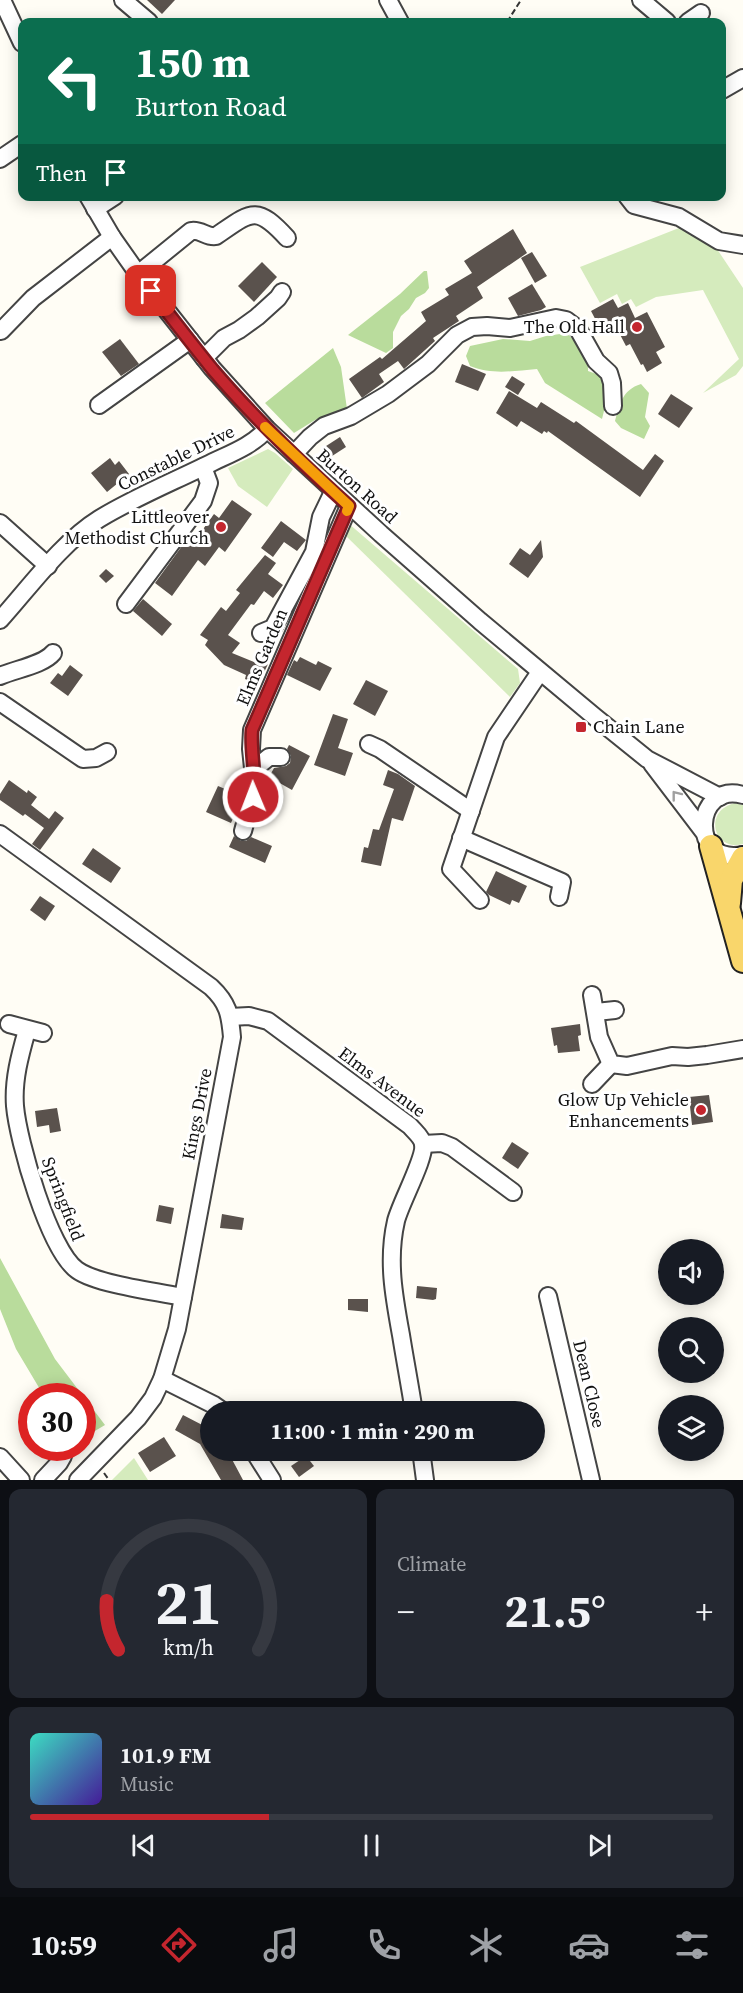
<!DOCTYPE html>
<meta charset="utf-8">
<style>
:root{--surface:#171b24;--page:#242831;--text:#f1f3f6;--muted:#9ea1a6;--line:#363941;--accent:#c4262e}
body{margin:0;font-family:"Source Serif 4",serif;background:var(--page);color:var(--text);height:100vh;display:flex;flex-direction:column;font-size:22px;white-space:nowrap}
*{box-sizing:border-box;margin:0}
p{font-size:20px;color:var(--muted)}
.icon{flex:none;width:33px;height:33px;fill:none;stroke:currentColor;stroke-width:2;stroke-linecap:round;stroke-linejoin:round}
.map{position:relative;height:1480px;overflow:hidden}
.panel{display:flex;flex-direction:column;gap:9px;padding:9px;background:#0d0f14;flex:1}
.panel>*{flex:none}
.guide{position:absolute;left:18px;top:18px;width:708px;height:183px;border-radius:12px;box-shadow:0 3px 15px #0003;background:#0b6e4f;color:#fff;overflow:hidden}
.controls{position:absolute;left:658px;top:1239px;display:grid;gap:12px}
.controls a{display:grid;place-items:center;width:66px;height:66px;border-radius:50%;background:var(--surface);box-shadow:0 3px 15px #0003;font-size:30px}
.speed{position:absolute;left:18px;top:1383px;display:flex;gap:12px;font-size:30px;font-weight:700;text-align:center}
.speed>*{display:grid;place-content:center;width:78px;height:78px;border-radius:50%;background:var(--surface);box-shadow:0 3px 15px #0003;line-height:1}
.speed .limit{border:9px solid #d22;background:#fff;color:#111}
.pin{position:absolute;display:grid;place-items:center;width:51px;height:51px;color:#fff;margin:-26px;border-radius:12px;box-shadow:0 3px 9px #0006}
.me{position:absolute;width:66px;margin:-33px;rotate:359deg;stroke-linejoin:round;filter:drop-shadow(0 0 4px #0008)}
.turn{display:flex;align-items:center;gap:21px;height:126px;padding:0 18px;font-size:27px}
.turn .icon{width:78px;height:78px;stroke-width:2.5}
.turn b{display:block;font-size:42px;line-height:51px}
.then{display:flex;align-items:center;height:57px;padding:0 18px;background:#0003;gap:12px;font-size:22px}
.big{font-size:45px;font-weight:700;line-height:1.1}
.panel .widget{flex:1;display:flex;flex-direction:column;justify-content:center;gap:9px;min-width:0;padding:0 21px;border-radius:12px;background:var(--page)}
.panel .dial{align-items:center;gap:0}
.dial svg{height:156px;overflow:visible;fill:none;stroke:var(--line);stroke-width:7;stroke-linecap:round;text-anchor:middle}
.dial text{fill:var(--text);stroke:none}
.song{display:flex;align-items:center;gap:18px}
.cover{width:72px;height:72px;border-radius:9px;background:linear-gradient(135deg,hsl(170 70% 55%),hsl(260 70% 35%))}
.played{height:6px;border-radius:3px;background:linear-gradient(90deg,var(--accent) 35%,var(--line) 35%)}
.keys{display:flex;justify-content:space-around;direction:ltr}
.heat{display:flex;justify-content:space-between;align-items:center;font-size:33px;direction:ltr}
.panel .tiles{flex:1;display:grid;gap:9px;grid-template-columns:1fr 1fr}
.widget:last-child{grid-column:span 2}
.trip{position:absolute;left:200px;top:1401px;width:345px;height:60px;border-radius:30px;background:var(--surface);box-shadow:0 3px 15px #0003;font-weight:700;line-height:60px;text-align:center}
.dock{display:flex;height:96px;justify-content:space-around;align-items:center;background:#090b0e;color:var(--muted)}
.dock .icon{width:42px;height:42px}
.dock .active{color:var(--accent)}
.dock b{font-size:27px;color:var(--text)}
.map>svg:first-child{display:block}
.green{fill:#d5ebbd}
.forest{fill:#b9dc9c}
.building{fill:#5a524d}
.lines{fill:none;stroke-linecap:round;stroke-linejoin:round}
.minor-casing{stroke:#444;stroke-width:20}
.major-casing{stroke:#222;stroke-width:26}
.path{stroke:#333;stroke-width:2;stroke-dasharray:6 3;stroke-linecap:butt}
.minor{stroke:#fff;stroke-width:16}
.major{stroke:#f9d66b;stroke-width:22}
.oneway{stroke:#a0a0a0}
.route-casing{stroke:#7f191e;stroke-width:15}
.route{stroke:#c4262e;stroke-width:10}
.slow{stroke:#f59e0b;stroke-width:10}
.poi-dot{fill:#c4262e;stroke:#fff;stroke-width:2}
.labels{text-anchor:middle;stroke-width:6;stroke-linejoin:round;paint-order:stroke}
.poi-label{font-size:18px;fill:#111;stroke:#fff;text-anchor:end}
.street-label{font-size:18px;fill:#111;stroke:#fff}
</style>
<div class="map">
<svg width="743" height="1480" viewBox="0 0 743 1480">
<rect width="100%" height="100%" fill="#fffdf5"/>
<g class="green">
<path d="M684,226L713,243L743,288V366L736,375L703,393L739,359L703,290L656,297L636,307L631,299L622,304L617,294L600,303L580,267Z"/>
<path d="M268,449L275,453L293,469L267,507L238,486L228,468Z"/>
<path d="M348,523L518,669L520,683L510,697L346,536Z"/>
<path d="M735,803L743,805V844C714,852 702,811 735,803Z"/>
<path d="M134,1458L148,1480H112Z"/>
</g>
<g class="forest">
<path d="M424,271H427L429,288L425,293L416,298L409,309L401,316L393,332V348L386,353L348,335L400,294Z"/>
<path d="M567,333C577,344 589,355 588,371L599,375C607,393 607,401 602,419L545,383L537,369C512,371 493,375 470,366L466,356L470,346L503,339L530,341L546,336Z"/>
<path d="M333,348L341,367L347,409C337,416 326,415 315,420C308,424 301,429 294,433L265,403Z"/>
<path d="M641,384L649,393L645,417L650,426L644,439L621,428L615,421C620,404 622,390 641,384Z"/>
<path d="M0,1258L55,1359L105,1425L83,1438L82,1396H44L16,1349L0,1309Z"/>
</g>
<g class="building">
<path d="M147,0H175L162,14Z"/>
<path d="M513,229L527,253L477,287L483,298L456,316L459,321L433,338L435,341L404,369L398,361L379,374L384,382L362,398L349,379L380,357L382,359L426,321L421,312L449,295L445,289L472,273L464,261Z"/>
<path d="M532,252L547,276L535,283L521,258Z"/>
<path d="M262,262L277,277L254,302L238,286Z"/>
<path d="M532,284L546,307L541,310L518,316L508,298Z"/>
<path d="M613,299L618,308L628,303L635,318L647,312L665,347L656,352L662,363L647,372L643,364L641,365L630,344L626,346L615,325L602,332L591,311Z"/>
<path d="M120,339L139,364L121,376L102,352Z"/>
<path d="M462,364L486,374L478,391L455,382Z"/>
<path d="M512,376L525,384L518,395L505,387Z"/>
<path d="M509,391L537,408L541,402L574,423L576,421L643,470L655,454L664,461L640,497L548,431L547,433L544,431L542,434L521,421L517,427L496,413Z"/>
<path d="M671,394L693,408L679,428L658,414Z"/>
<path d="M340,437L346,447L329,458L323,448Z"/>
<path d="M110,458L115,465L119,461L129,474L107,492L91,473Z"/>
<path d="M232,500L252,514L225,552L219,547L205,566L198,560L172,596L155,583L190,535L196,539L214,514L219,518Z"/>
<path d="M281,521L306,540L297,551L284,542L273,557L261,548Z"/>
<path d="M541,540L543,557L528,578L509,564L520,548L530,555Z"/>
<path d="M265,555L276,563L268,574L283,585L273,598L264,591L254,605L251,604L228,635L240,643L232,653L254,662L256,658L268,664L258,685L245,679L246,675L224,665L205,645L208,640L200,635L221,607L226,611L240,593L236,590Z"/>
<path d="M106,569L114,576L106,583L99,576Z"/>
<path d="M143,599L172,624L162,636L133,611Z"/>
<path d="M300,657L316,665L318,661L332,668L320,691L287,675L294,660L297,662Z"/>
<path d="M70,665L83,675L68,696L50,683L58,673L62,676Z"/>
<path d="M366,680L388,691L375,716L353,704Z"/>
<path d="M333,714L348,719L338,748L353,753L345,776L314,765Z"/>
<path d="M289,745L310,756L292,790L269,777L274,768L286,766L290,763L291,756L287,749Z"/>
<path d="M388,770L398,774L415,786L403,821L392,818L381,866L361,862L364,847L368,848L373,829L379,830L394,789L383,785Z"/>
<path d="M9,780L27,793L28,790L37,797L31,805L49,819L55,811L64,818L40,850L32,844L44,828L25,814L23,816L0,800V794Z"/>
<path d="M218,786L230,791L225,803L237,809L231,823L206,812Z"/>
<path d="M234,836L241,841H246L251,837L272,846L265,863L229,847Z"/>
<path d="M93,848L121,868L111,883L82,864Z"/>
<path d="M496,871L527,886L519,903L512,900L510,905L489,895L486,892Z"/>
<path d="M40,896L55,906L45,921L30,910Z"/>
<path d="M580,1024L581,1035L578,1036L580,1051L558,1053L557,1045L554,1046L551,1028Z"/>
<path d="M709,1095L713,1122L692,1125L689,1097Z"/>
<path d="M57,1108L61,1131L50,1133L49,1125L37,1127L35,1111Z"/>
<path d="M512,1142L529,1153L518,1169L502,1158Z"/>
<path d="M159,1205L174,1208L171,1224L156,1221Z"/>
<path d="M222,1214L244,1218L242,1230L220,1228Z"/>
<path d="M417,1286L437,1288L436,1299L433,1300L416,1298Z"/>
<path d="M348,1299H368V1312L348,1310Z"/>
<path d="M183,1415L210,1429V1450H227L243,1480H221L200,1444L175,1430Z"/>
<path d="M164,1437L176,1456L150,1472L138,1453Z"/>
<path d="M306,1456L314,1466L299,1477L291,1466Z"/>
</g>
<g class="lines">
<defs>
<g id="minor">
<path d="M2,0L22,43"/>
<path d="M123,0L149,22"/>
<path d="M388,0L400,22"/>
<path d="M641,0L667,22"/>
<path d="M688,22L701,13"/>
<path d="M722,90L743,78"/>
<path d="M0,159L22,144"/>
<path d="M88,196L112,237L138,274L212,368L267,429L381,534L480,621L595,717L647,759L720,797"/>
<path d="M627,196L634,205L679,217L719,241L743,245"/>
<path d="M95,209L115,196"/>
<path d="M138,274L191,231C201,229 207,238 216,236C251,212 256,204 287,238"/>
<path d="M1,331L33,298L112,237"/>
<path d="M204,358L224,338L239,330L257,317L278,298L282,292"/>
<path d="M99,405L190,340"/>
<path d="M294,454L310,437L324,426L351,416L388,394L428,364L457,335L472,327L487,326L510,328L556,318L566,320L578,329L596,361L609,373L612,383L613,406"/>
<path d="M0,523L48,566"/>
<path d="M126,604L203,501L209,483L203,467"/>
<path d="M0,620C29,588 62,542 99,519C135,497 175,481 213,462C232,453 253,445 267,429"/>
<path d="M261,633L273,628L314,552L321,517L333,492"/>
<path d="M0,676C16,669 43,665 53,653"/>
<path d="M0,702L83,759L96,758L107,752"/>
<path d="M369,744L380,749L471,811"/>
<path d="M652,764L703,831"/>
<path d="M253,770L269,757H281"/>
<path d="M743,795C694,781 688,866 743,855"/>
<path d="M243,831L255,787L251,749L252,730L349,506"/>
<path d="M0,834L211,987C228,1003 230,1014 232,1037L177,1329L162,1379L153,1398L138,1418L78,1480"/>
<path d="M461,838L562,882L559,897"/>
<path d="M480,900L451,869L496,737L540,672"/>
<path d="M592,995L599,1037L611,1064L627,1066L672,1056L688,1057L707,1055L743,1049"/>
<path d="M596,1012L615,1010"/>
<path d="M230,1017L249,1016L268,1021L410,1126C414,1131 422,1137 423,1144C426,1157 400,1204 396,1221C387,1260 394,1297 401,1335C405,1360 410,1386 414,1412"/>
<path d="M9,1024L43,1033"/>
<path d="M27,1030C20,1055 13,1080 15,1106C18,1141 49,1250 77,1270C96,1284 157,1292 183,1297"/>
<path d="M592,1084L611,1064"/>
<path d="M423,1144L442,1143L452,1147L513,1192"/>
<path d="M548,1296L591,1480"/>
<path d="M162,1379L214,1405L224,1412"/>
<path d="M253,1450L272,1480"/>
<path d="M421,1450L425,1480"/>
<path d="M0,1457L21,1480"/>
<path d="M43,1480L59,1463L63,1456L60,1448"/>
</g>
<g id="major">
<path d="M711,846L743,961"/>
<path d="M729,903L731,880L743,858"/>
</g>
</defs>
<use href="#minor" class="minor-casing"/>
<use href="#major" class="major-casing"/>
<g class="path">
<path d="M507,22L521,0"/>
<path d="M104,1473L109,1480"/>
</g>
<use href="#minor" class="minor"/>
<use href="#major" class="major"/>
</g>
<defs><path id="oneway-chevron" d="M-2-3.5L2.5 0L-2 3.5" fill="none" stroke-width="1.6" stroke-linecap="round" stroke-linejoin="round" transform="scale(1.5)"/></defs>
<use class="oneway" href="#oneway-chevron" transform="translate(676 795) rotate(-128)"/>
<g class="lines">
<defs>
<path id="route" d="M151,291C171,317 192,344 213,370C255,419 301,463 349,506L252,730C250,753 257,775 253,797"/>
</defs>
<use href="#route" class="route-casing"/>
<use href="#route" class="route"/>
<path class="slow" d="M265,427L349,506L347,511"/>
</g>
<g class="poi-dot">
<circle cx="637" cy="327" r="6"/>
<circle cx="221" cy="527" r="6"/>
<rect x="575" y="721" width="12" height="12" rx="3"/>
<circle cx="701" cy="1110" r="6"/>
</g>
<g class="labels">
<g class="poi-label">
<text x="625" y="333">The Old Hall</text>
<text x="209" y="523">Littleover<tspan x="209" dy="21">Methodist Church</tspan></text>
<text x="593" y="733" text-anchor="start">Chain Lane</text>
<text x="689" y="1106">Glow Up Vehicle<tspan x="689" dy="21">Enhancements</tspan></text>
</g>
<g class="street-label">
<text transform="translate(176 458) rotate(-26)" y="6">Constable Drive</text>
<text transform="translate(357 486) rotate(42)" y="6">Burton Road</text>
<text transform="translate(262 657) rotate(-67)" y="6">Elms Garden</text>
<text transform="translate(382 1082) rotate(37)" y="6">Elms Avenue</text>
<text transform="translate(197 1114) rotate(-79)" y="6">Kings Drive</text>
<text transform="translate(63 1199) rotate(69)" y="6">Springfield</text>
<text transform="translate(589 1384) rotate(77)" y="6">Dean Close</text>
</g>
</g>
</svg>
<div class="controls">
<a><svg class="icon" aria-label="sound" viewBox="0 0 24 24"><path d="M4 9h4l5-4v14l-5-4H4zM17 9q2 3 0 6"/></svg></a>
<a><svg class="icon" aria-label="search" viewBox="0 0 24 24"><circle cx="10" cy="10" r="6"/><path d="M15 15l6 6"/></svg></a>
<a><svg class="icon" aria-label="layers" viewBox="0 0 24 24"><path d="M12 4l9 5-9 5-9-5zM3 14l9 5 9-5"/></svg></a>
</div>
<div class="speed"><div class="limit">30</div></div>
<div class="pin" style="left:151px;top:291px;background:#d93025"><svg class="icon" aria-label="arrive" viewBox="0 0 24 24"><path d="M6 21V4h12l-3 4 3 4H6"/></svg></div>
<svg class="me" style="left:253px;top:797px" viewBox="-20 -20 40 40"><circle r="17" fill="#c4262e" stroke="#fff" stroke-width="3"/><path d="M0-11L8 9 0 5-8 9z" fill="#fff"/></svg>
<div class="trip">11:00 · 1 min · 290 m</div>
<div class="guide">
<div class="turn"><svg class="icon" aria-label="left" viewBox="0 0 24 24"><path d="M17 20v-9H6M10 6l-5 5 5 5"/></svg><div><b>150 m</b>Burton Road</div></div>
<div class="then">Then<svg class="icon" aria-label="arrive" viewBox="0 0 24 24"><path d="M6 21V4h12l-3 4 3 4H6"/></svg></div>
</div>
</div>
<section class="panel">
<div class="tiles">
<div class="widget dial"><svg viewBox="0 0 100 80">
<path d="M14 69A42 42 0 1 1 86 69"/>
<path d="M14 69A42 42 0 0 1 8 44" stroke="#c4262e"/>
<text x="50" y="56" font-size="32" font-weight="700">21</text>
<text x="50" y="72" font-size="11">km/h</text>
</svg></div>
<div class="widget"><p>Climate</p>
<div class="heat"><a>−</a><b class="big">21.5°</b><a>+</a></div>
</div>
<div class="widget">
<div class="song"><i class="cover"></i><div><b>101.9 FM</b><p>Music</p></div></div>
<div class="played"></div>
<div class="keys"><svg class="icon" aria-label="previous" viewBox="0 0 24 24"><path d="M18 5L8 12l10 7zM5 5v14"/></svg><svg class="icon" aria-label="pause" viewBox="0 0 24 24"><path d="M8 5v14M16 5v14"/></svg><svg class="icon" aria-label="next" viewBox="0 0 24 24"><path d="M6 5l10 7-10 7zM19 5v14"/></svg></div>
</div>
</div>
</section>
<nav class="dock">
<b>10:59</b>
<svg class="icon active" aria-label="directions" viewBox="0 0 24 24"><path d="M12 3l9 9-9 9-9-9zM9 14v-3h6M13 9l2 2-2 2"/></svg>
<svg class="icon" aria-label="music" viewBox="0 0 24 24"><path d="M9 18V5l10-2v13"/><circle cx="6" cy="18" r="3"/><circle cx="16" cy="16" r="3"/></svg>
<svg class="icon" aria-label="phone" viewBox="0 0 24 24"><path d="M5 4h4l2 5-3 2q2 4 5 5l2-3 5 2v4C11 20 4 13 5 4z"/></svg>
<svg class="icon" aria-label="climate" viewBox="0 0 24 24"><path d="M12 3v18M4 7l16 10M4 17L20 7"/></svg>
<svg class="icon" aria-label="car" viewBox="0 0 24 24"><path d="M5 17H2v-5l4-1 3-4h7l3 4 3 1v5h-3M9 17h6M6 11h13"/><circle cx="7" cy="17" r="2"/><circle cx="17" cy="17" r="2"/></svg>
<svg class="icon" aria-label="filters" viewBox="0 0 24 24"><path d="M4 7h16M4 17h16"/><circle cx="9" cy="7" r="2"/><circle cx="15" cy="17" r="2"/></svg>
</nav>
